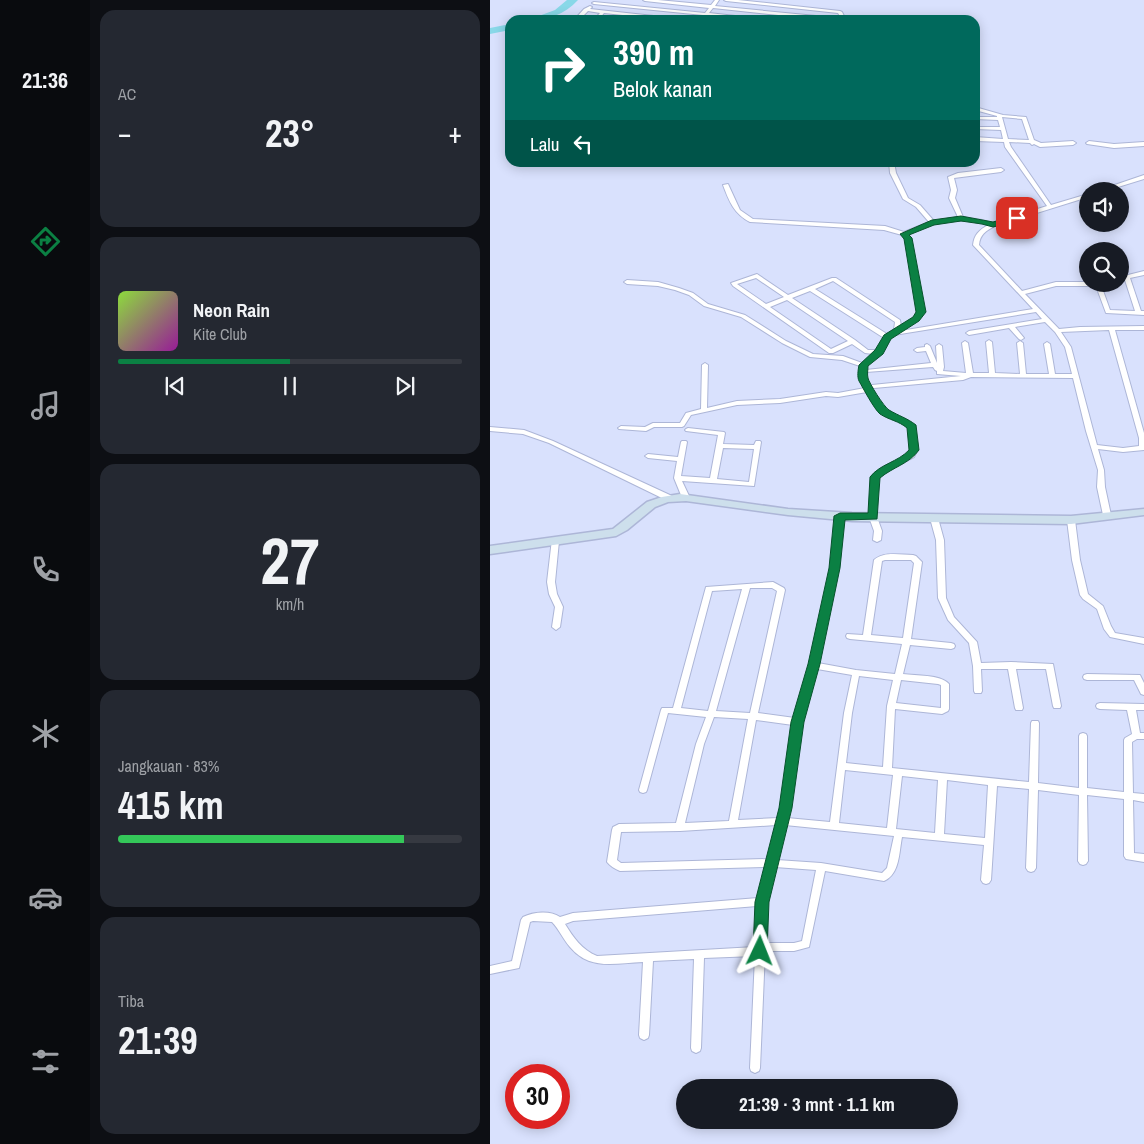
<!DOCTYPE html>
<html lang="id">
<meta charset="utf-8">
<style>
:root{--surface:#171b24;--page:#242831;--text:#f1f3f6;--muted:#9ea1a6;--line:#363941;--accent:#0b8043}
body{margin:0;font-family:"Archivo Narrow",sans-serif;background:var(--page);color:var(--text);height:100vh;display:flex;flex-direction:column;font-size:19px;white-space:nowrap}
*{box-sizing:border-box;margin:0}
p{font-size:16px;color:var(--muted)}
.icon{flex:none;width:28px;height:28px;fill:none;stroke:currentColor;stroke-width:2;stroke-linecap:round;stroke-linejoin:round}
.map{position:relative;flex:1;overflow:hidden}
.sheet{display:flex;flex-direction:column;gap:10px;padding:10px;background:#0d0f14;width:400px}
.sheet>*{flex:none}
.guide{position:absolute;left:15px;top:15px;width:475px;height:152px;border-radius:15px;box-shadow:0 2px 12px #0003;background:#00695c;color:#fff;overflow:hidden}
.tools{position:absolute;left:589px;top:182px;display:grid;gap:10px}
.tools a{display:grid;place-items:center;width:50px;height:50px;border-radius:50%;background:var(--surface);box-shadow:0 2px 12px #0003;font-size:25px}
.speed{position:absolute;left:15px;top:1064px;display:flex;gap:10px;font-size:25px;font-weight:700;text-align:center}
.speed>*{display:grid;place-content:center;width:65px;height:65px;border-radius:50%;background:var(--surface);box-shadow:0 2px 12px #0003;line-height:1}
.speed .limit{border:8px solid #d22;background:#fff;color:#111}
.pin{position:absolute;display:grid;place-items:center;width:42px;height:42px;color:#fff;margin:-21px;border-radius:10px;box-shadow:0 2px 8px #0006}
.me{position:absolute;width:55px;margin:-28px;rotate:2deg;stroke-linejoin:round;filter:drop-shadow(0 0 4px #0008)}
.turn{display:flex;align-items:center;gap:18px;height:105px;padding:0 25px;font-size:22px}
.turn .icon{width:65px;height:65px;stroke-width:2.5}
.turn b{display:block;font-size:35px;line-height:42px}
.then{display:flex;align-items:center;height:48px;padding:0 25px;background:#0003;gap:10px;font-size:19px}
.big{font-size:38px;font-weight:700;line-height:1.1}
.sheet .tile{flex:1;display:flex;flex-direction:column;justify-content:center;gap:8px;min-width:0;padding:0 18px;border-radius:15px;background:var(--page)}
.sheet .dial{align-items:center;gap:0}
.dial b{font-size:65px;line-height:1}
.song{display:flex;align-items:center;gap:15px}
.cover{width:60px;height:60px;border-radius:8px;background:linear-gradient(135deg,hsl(90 70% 55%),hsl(300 70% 35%))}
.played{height:5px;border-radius:2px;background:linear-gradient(90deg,var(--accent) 50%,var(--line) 50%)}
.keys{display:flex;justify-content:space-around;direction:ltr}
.heat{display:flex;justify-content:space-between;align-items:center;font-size:28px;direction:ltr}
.charge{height:8px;border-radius:4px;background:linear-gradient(90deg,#34c759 83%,var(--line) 0)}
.trip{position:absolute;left:186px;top:1079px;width:282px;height:50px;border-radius:25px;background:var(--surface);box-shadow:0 2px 12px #0003;font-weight:700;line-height:50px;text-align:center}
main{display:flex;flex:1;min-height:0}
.tab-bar{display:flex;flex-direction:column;width:90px;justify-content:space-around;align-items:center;background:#090b0e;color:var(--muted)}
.tab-bar .icon{width:35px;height:35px}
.tab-bar .current{color:var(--accent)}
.tab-bar b{font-size:22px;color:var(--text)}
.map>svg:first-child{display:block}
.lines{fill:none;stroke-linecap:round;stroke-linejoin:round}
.river{fill:#89d8e8;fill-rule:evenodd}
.street-casing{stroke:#adb6d7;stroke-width:2}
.secondary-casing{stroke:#adb6d7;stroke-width:3}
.street{fill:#fff;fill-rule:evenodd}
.secondary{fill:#cddfec;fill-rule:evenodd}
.route{fill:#0b8043;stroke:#07532c}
</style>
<main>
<nav class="tab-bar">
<b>21:36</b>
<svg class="icon current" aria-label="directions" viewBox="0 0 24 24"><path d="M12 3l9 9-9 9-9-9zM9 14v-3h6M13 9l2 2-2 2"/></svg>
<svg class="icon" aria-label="music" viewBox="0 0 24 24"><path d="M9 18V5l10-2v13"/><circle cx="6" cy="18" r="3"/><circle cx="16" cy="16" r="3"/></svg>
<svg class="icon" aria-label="phone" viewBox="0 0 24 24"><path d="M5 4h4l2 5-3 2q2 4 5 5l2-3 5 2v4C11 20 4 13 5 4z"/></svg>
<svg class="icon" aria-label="climate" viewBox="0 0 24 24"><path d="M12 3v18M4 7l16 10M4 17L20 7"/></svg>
<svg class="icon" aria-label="car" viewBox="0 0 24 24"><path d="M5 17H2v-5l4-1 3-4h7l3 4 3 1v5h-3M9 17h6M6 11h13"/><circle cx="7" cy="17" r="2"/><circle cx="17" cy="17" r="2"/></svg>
<svg class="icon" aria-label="filters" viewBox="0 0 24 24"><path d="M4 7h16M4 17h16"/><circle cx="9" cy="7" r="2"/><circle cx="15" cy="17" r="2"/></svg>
</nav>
<section class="sheet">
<div class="tile"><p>AC</p>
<div class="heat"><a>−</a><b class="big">23°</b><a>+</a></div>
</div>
<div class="tile">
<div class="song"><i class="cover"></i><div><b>Neon Rain</b><p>Kite Club</p></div></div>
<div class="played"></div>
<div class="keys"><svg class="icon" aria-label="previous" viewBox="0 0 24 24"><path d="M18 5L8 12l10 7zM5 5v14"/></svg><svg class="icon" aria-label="pause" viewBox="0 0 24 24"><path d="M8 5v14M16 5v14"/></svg><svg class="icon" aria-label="next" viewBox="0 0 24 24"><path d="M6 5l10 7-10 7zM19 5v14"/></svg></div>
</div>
<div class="tile dial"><b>27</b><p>km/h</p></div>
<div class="tile"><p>Jangkauan · 83%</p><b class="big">415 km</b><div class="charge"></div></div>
<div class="tile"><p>Tiba</p><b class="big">21:39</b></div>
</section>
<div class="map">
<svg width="654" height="1144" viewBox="0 0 654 1144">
<rect width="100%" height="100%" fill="#d9e1fd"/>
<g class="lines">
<g class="river">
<path d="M77,0H88C74,15 58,20 38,20L65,10Z"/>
<path d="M20,24V30L0,34V28Z"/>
</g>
<defs>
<g id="street">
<path d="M153,0H168L221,5L225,0H229L225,6L326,16L335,20L223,8L219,13L254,17L256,18L254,19L217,16L213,20H209L213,15L104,4L102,3L104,2L215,13L219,8L155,1Z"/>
<path d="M234,0H248L350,11L352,12L356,20H352L348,13L236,1Z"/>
<path d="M100,6L102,7L100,9L191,19L193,20H179L114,13L108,20H104L110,13L98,11L89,20H84L94,9Z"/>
<path d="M485,107L513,115L536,117L544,140L551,143L583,141L586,143L583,145L550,147L544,144L542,145L540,143L519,142L521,147L561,205L598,194V197L505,226C496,231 490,234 489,245L532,291L566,282H598V284H613L611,285L620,310L645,311L635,280L630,281V277L654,271V275L640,278L651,311H654V315L616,313L606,286H566L535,294L569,329L590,327L654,326V330H625L654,433V450L633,452L608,449L614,470L615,487L621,515L620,517H617L613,515L607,487L608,470L596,431L583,378L481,377L473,380L384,388L382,387L381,386L382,385L471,376L447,374V371L445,370L443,367L376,372C376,379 378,385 383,389L382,390C386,397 390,406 397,411C406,418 417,417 425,427L427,451L424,457L395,472L388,478L387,517L392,531L391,540L387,542L383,540L384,531L379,517L382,477L391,468L419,454L421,451L419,427L410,421L392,413L377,392L348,397L336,396L290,403L247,405L201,415L194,426L192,427H164L156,431L129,429L128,428L131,426L155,427L163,423H190L196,413L211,409L212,365L215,363L218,365L217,408L247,401L290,399L336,392L348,393L375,388L370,378V366L352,360L320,357L292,343L251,317L214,306L199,295L185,290L168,286L137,284L134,282L137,280L168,282L189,288L203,293L218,304L255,315L296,341L323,354L353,356L372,363L383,354L375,353L362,344L343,353H339L243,286L241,283L267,274L298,295L342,278H346L410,320L411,326L424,318L428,312L415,238L412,235L394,230L260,222C244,214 239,201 233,185L238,184L250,210L263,219L395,226L414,232L439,222L426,207L413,199L400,173L399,162H404L406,173L418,198L430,205L444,221L468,217L459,198L461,190L458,177L468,173L511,168L514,170L511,172L464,178L467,190L465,198L473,217L492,220L503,223L557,206L515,147L514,142L485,141V137L513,139L511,130L485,129V127H510L508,120L485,119V117H507V116L485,110ZM512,117L532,119L539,140L518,139ZM458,221H480L498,225C489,230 484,235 483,245L543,309L410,331L428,320L434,312L421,238L418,234L437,226ZM266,278L294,297L276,304L247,284ZM343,281L405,322L404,330L397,334L325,289ZM320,291L394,338L387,350H378L365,340L302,298ZM297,300L358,341L341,349L280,307ZM546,312L552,319L479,331L476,333L479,335L519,328L529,339L531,340L534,338L525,327L555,322L565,332L575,347L582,374H565L560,344L557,342L554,344L559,374H536L533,343L530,341L527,343L530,374L505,373L502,342L499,340L496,342L499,373H483L478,343L475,341L472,343L476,373L453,371L454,367L452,346L449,344L446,346L447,363L440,346L437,344L435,345V347L427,348L424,350L427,352L436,351L441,363L376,370V366L391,353L399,338L404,335ZM619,330L649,438V446L633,448L607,445L581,347L571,332Z"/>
<path d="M599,141L624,144L654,142V146L624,148L597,144L596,143Z"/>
<path d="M654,175V179L615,191H607Z"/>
<path d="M0,427L34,430L63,441L182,496L183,498L179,500H176L59,443L33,434L0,431Z"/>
<path d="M198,428L234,432L235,433L233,444L264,445L266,441H270L271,442L264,486L192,481L200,498L196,500H193L184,478L187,461L158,458L155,456L158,454L188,457L191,442L192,441H196L197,442L191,476L220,478L228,435L196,431L195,430L196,429ZM233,448L264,449L259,482L227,479Z"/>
<path d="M347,514H353L354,516L349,568L328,663L366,670L405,674L412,644L360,639L357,638L356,636L357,634L373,635L384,560C394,551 410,555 423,555L426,556L432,562L421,639L461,643L464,644L465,646L464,648L461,649L420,645L413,674C426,676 450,674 459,684V709L458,711L452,714L405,709L402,768L539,782L541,723L542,721H548L549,723L548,783L589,788V736L590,734L593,733L596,734L597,736V788L634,792V740L635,738L642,734L637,710L610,709L607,708L606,706L607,704L610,703L654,704V710H646L650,733H654V739H647L642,742L643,793L654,794V802L643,800L644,853L654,854V862L636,859L634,856V799L597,795L598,861L596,864L593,865L590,864L588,861L589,795L548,790L546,868L544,871L541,872L538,871L536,868L539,789L507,786L501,880L499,883L496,884L493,883L491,880L494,845L412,837C409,852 410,874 394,881L335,871L319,947L304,951H275L270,1068L269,1071L265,1073L261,1071L260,1068L265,956L214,958L211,1048L210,1051L206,1053L202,1051L201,1048L204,959L163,961L159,1035L158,1038L154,1040L150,1038L149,1035L153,962C125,963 100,971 80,947C73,939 69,929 62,922L43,921L40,922L29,968L0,974V966L22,961L31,920L33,917C43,912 60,910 70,917L83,913L268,898L276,867L130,871C125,869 120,866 117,862L122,830L123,827L129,824L186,823L206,744L216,717L178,713L157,790L156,792L153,793L150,792L149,790L171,710L172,708H183L216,587L283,582L294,588L295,590L268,713L305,718L320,665L341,568ZM395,560H421L424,563L413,638L381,635L392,561ZM260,588H282L287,591L260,713L226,711ZM252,589L218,711L191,708L222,591ZM327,669L362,675L354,713L340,822L297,818L312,722ZM369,676L403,680L397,706L393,767L356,763L362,713ZM411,680L448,684L451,685V708L406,703ZM224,717L258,719L239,821L195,823L214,744ZM266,720L303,725L291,808L288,818L248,820ZM355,770L403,775L397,828L349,823ZM412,776L448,780L445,833L406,829ZM457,780L498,785L495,838L454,834ZM286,825L278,859L131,863L127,860L131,832L190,831ZM295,825L404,836L397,868L392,873L331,863L287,860ZM285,867L326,870L312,941L304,943H275L277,902ZM267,906L265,947L107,956C92,950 83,937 75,924L83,921Z"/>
<path d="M441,516H444L448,518L454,540L456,598L464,617L487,642L491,663L521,662L563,664L571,706L570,708H564L563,706L556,669H526L533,708L532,710H526L525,708L518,669H491L492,691L491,693H485L484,691L483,666L479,643L458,620L448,598L446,540L440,518Z"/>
<path d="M578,518H581L585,520L590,560L598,594L613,606L621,626L625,633L654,638V644L620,637L614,629L607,609L593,599L590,595L582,560L577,520Z"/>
<path d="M62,539H65L69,541L65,582L67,594L73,607L70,627L66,630L62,627L65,607L59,594L57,582Z"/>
<path d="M597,674L650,675L654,683V695L651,694L644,680H597L594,679L593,677L594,675Z"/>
</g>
<path id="secondary" d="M190,494L298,509L362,513L581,516L654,509V515L581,524L362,521L298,515L196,501L178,502L165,507L137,530L126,536L0,554V546L123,529L157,502L172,497Z"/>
</defs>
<use href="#street" class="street-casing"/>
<use href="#secondary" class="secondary-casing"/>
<use href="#street" class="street"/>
<use href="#secondary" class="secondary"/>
</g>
<path class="route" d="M527,215L531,218L530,220L503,227L492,224L471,221L444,225L419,235L422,238L436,312L429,321L401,339L393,354L378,366C378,370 377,374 378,378C379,383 394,407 399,410C409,416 417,418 426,425L429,450C419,464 403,467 390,478L387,519L355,520L350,568L330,664L314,722L302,808L279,902L277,951L275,955L270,957L265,955L263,951L265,902L289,808L301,722L318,664L339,568L344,516L350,513H378L380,477C390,464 408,462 419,450L417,428C409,421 399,420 390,414C384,409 373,388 369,381C367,377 368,370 369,365L385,350L394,335L423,317L426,312L414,239L410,234L442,220L471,216L503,222Z"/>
</svg>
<div class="tools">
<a><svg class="icon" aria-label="sound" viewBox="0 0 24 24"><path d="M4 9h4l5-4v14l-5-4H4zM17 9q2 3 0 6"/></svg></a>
<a><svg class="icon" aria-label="search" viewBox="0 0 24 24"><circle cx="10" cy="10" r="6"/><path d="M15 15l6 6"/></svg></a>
</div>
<div class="speed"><div class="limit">30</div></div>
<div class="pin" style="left:527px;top:218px;background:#d93025"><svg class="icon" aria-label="arrive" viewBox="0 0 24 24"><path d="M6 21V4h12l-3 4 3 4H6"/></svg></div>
<svg class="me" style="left:270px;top:951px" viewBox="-20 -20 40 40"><path d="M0-17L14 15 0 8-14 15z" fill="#0b8043" stroke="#fff" stroke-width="4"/></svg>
<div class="trip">21:39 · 3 mnt · 1.1 km</div>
<div class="guide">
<div class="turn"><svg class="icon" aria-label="right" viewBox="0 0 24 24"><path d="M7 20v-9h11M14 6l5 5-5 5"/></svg><div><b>390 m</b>Belok kanan</div></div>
<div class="then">Lalu<svg class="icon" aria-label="left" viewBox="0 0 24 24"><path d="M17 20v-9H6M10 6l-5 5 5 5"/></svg></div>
</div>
</div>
</main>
